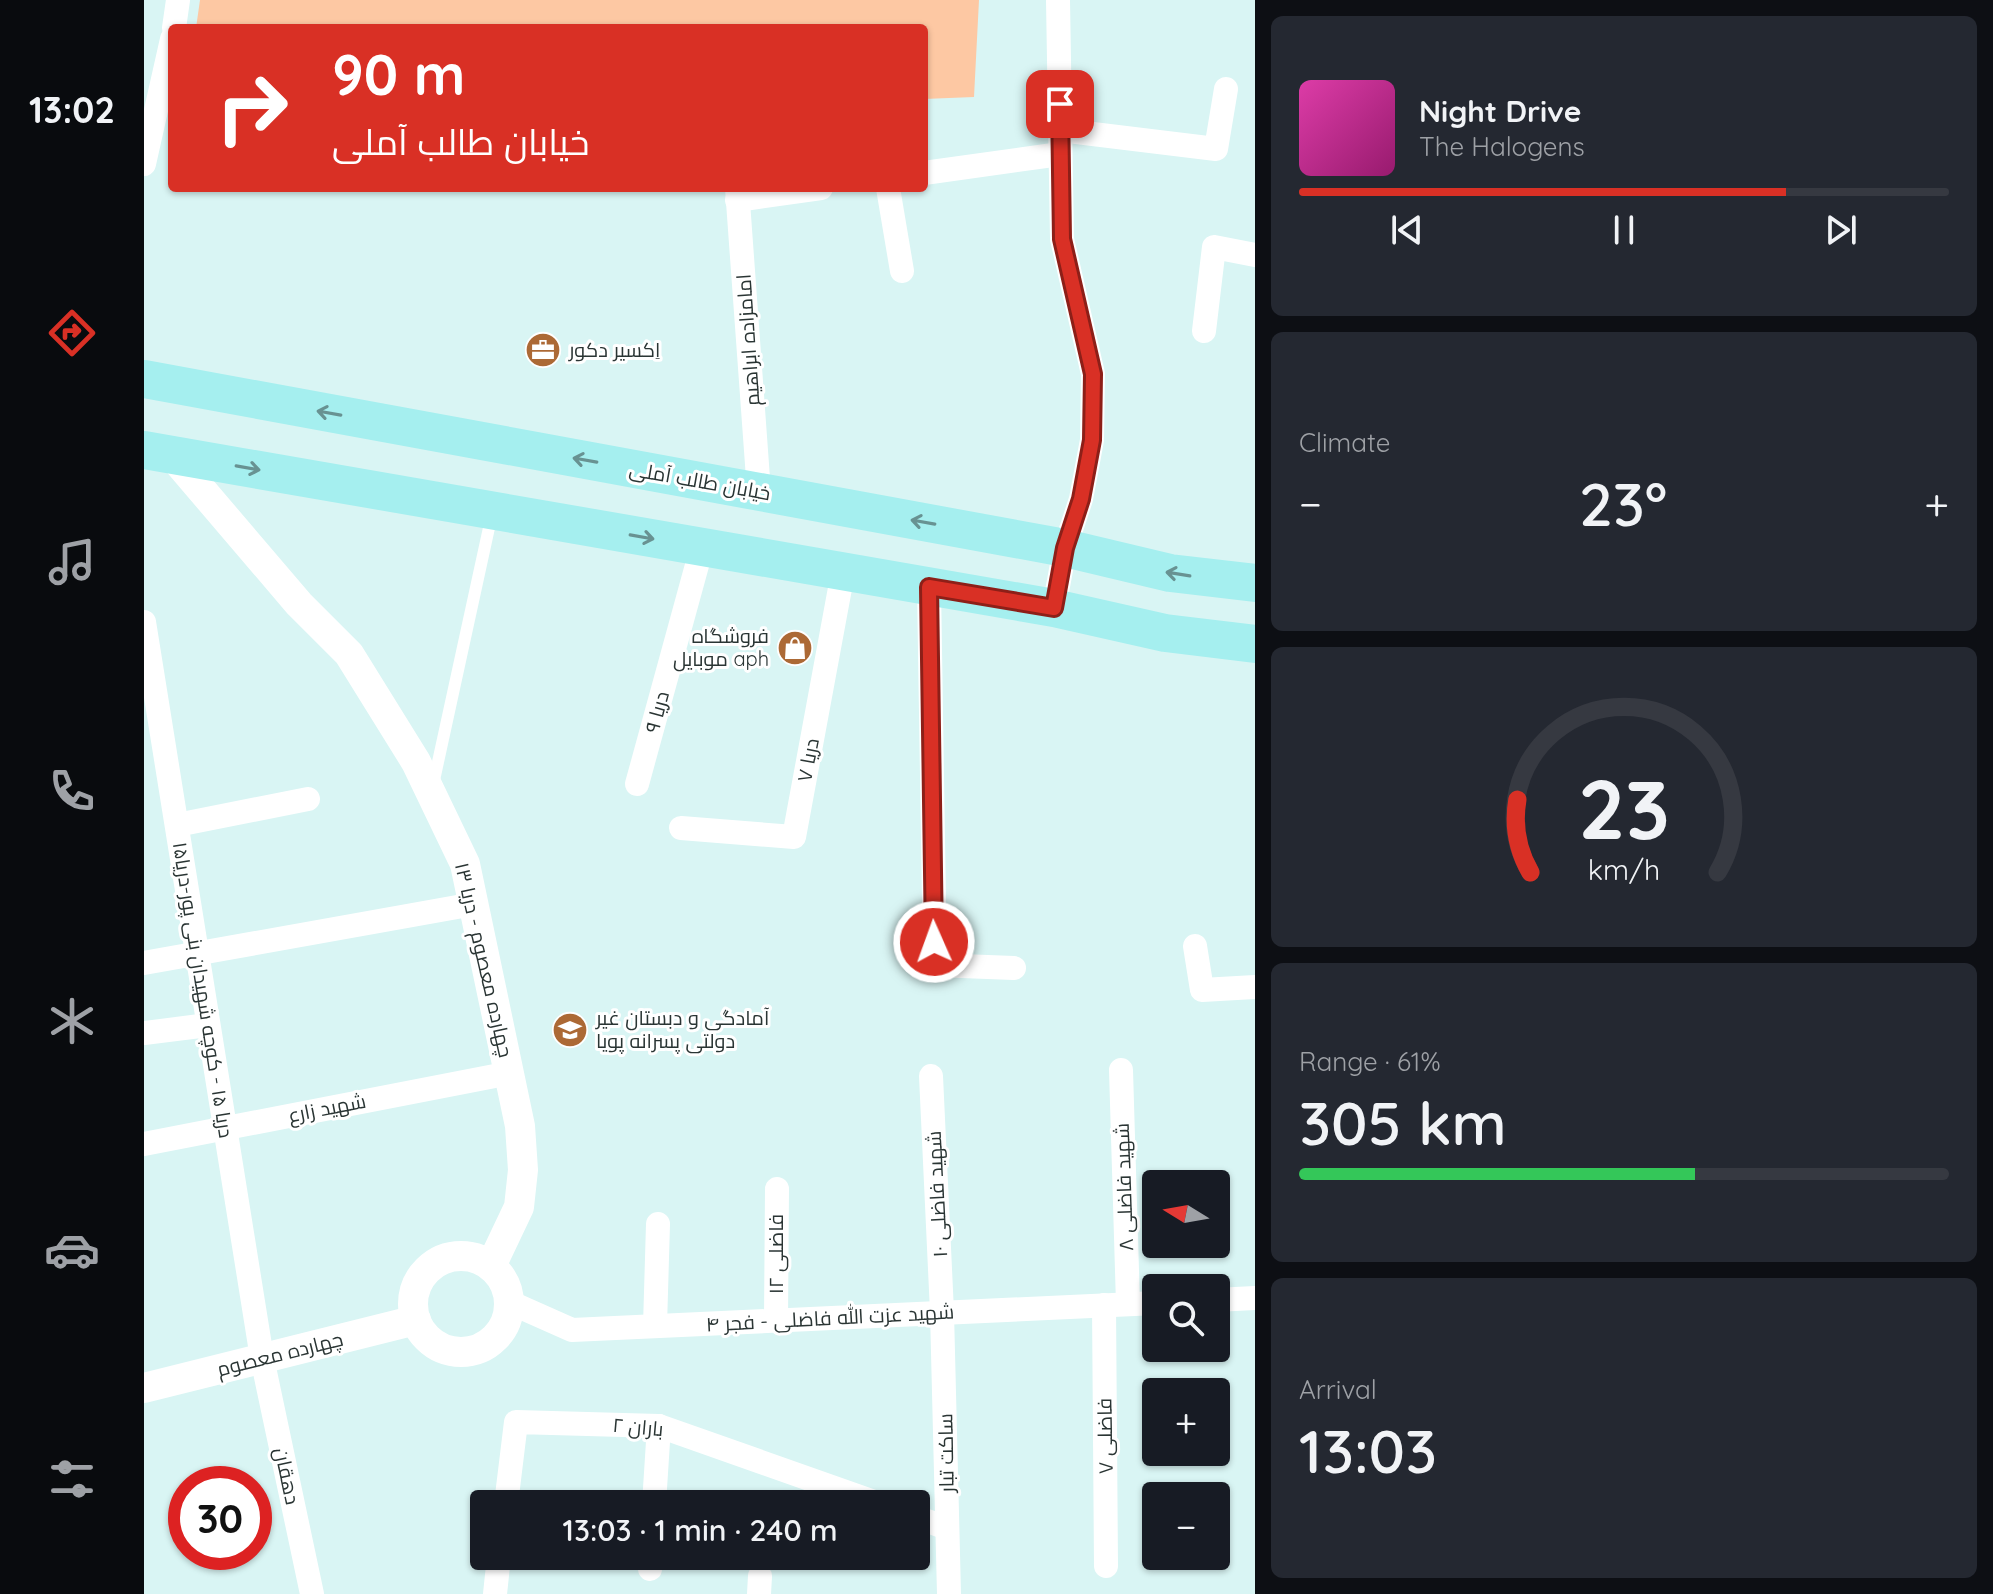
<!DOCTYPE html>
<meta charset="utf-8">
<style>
:root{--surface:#171b24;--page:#242831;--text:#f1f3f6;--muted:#9ea1a6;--line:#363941;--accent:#d93025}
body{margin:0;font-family:Quicksand,Cairo,sans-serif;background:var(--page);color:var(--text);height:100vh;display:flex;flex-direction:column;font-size:30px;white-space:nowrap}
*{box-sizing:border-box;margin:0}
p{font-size:26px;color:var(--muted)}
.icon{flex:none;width:44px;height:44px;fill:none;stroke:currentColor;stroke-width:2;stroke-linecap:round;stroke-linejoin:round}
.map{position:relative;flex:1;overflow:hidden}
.drawer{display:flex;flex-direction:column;gap:16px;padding:16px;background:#0d0f14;width:738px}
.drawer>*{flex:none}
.hud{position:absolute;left:24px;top:24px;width:760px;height:168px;border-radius:8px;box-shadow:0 2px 6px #0004;background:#d93025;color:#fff;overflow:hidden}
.needle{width:52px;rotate:281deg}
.tools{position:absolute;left:998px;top:1170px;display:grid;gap:16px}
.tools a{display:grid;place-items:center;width:88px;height:88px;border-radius:8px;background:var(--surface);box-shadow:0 2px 6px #0004;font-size:40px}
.speed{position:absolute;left:24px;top:1466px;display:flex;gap:16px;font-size:40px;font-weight:700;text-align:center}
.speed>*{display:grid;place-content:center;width:104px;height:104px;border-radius:50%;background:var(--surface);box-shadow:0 2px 6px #0004;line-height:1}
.speed .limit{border:12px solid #d22;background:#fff;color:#111}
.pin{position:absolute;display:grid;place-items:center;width:68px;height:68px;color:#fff;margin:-34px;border-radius:16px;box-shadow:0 4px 12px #0006}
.me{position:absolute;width:88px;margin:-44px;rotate:358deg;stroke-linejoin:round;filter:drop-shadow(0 0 6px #0008)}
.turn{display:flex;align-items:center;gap:28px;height:168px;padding:0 32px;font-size:36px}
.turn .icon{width:104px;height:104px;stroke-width:2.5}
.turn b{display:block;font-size:56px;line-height:68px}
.big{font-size:60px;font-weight:600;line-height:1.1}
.drawer .card{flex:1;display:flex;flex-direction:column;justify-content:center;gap:12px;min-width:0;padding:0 28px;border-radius:12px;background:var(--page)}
.drawer .dial{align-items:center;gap:0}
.dial svg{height:208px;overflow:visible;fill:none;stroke:var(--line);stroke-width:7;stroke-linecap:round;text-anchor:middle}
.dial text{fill:var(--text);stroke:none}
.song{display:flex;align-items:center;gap:24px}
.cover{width:96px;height:96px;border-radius:12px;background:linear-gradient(135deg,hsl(320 70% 55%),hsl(320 70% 35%))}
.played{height:8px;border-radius:4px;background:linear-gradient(90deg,var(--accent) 75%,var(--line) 75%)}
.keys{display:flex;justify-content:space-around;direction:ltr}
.heat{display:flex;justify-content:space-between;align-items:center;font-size:44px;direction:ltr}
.charge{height:12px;border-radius:6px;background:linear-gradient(90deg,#34c759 61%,var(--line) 0)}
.trip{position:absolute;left:326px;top:1490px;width:460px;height:80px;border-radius:8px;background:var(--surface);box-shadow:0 2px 6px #0004;font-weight:600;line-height:80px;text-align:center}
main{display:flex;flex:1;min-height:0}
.dock{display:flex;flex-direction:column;width:144px;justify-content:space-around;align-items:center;background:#090b0e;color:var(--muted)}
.dock .icon{width:56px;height:56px}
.dock .active{color:var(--accent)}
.dock b{font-size:36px;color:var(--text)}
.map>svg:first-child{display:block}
.green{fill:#fdc8a3}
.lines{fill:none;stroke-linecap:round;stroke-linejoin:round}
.service{stroke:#fff;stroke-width:12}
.minor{stroke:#fff;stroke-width:24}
.tertiary{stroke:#fff;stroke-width:30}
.primary{stroke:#a5efef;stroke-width:38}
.oneway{stroke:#689292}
.route-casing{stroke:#8d1f18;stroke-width:20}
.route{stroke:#d93025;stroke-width:14}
.labels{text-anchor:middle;stroke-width:6;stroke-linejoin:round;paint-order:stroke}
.street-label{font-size:20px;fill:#2a3534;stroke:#fff}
.poi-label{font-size:20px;fill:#2a3534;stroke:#fff;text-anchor:start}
</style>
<main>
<nav class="dock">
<b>13:02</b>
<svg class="icon active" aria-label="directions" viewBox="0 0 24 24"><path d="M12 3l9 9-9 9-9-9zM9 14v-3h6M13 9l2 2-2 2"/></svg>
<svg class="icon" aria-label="music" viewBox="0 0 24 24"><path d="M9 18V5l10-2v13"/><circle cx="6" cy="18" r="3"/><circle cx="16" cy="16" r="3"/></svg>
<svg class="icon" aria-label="phone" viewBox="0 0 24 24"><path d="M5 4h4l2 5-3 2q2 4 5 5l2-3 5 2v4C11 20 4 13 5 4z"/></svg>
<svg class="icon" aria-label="climate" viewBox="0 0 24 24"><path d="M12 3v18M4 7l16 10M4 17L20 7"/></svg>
<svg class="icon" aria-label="car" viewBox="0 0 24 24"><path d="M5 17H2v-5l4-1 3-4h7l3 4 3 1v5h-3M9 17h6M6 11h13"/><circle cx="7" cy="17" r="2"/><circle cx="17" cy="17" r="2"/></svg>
<svg class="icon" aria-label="filters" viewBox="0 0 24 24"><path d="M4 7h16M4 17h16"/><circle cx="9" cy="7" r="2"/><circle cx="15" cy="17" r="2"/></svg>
</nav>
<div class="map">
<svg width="1111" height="1594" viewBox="0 0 1111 1594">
<rect width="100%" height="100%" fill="#d9f5f4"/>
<path class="green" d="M56,0H835L830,97L780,99V28H52Z"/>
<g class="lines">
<path class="service" d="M289,785L348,514"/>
<g class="minor">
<path d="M30,28L34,0"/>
<path d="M916,130L1072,149L1082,89"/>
<path d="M0,164L28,39"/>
<path d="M780,173L916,154"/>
<path d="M593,188L615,492"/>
<path d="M744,188L758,271"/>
<path d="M593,200L677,188"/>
<path d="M1060,331L1070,247L1111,255"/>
<path d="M785,587L791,965L870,968"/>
<path d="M910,608L921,548L937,499L948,440L949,374L918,239L914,0"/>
<path d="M0,622L118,1358L168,1594"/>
<path d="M493,784L558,547"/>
<path d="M33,825L164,799"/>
<path d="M537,828L650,837L699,572"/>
<path d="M1051,946L1058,990L1111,987"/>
<path d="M0,963L330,904"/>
<path d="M0,1033L64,1025"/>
<path d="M977,1070L984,1304"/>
<path d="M787,1076L798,1312L805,1594"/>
<path d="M0,1144L366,1073"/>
<path d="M1072,1300L1111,1298"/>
<path d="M365,1302L428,1330L1012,1303"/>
<path d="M960,1305L962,1566"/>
<path d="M632,1320L633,1189"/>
<path d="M511,1326L514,1224"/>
<path d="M362,1504L372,1422L515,1426L736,1504"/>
<path d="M510,1504L515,1426"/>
<path d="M772,1517L803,1528"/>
<path d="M506,1569L507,1556"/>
<path d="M351,1594L355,1556"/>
<path d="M615,1594L616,1576"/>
</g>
<g class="tertiary">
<path d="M27,454L155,604L205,654L272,762L321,864L376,1126L379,1170L375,1207L347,1266"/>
<circle cx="317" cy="1304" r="48"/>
<path d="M0,1388L272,1320"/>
</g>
<g class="primary">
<path d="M0,379L921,548L1026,573L1111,583"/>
<path d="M0,450L910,608L1021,633L1111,644"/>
</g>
</g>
<defs><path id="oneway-shaft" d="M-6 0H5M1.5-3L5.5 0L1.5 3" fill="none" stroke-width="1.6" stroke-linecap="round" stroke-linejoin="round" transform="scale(2)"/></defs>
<g class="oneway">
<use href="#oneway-shaft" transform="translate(185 413) rotate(-170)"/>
<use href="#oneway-shaft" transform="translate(441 460) rotate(-170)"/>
<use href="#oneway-shaft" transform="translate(104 468) rotate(10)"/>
<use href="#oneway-shaft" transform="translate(779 522) rotate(-170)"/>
<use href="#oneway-shaft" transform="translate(498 537) rotate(10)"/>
<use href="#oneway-shaft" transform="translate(1034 574) rotate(-171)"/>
</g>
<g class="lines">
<defs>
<path id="route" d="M790,942L785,587L910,608L921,548L937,499L948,440L949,374L918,239L916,104"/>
</defs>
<use href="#route" class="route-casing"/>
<use href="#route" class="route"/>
</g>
<defs>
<symbol id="office-disc" viewBox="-11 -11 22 22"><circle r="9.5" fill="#ac6935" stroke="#fff"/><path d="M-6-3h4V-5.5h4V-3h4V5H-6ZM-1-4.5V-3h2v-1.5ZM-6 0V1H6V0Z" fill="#fff"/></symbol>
<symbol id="shop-disc" viewBox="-11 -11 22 22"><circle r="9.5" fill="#ac6935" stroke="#fff"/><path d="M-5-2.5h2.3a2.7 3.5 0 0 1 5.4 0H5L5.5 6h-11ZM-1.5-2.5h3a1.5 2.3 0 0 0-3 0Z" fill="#fff"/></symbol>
<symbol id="school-disc" viewBox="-11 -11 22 22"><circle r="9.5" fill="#ac6935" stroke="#fff"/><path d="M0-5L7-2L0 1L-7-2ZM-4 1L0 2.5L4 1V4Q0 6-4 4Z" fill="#fff"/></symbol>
</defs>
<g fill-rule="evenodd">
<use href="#office-disc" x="379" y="330" width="40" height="40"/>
<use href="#shop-disc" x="631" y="628" width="40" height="40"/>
<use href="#school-disc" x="406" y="1010" width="40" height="40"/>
</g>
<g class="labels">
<g class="street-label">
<text transform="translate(604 340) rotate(-94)" y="7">امامزاده ابراهیم</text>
<text transform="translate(556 481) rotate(10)" y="7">خیابان طالب آملی</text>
<text transform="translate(513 712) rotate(-75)" y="7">دریا ۹</text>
<text transform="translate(664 760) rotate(-79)" y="7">دریا ۷</text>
<text transform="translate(340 960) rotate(77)" y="7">چهارده معصوم - دریا ۱۳</text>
<text transform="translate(59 990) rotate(81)" y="7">دریا ۱۵ - كوچه شهيدان بنی پور-دريا۱۵</text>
<text transform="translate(183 1108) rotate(-11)" y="7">شهید زارع</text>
<text transform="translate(980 1187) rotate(-92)" y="7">شهید فاضلی ۸</text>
<text transform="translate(793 1194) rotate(-93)" y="7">شهید فاضلی ۱۰</text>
<text transform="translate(632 1254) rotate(-90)" y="7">فاضلی ۱۲</text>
<text transform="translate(686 1318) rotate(-3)" y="7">شهید عزت الله فاضلی - فجر ۴</text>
<text transform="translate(136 1354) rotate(-14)" y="7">چهارده معصوم</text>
<text transform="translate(494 1427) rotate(5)" y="7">باران ۲</text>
<text transform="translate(961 1436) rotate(-91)" y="7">فاضلی ۷</text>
<text transform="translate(802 1453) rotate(-91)" y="7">ساکت تبار</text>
<text transform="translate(143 1476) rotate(78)" y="7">دهقان</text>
</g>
<g class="poi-label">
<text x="425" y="357">اِکسیر دکور</text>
<text x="625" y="643" text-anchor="end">فروشگاه<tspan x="625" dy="23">موبایل aph</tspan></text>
<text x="452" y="1025">آمادگی و دبستان غیر<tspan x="452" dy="23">دولتی پسرانه پویا</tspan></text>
</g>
</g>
</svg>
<div class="tools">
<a><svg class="needle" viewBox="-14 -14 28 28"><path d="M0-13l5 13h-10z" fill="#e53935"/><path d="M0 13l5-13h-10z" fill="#9ea1a6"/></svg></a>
<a><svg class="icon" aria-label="search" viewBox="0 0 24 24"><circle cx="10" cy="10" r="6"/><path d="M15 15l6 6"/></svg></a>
<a>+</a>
<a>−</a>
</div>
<div class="speed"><div class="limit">30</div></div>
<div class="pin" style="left:916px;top:104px;background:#d93025"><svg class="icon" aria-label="arrive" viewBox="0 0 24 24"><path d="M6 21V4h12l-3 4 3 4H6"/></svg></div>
<svg class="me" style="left:790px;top:942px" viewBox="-20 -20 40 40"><circle r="17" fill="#d93025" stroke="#fff" stroke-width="3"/><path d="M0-11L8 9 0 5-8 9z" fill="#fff"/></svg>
<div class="trip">13:03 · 1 min · 240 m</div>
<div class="hud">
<div class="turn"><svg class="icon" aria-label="right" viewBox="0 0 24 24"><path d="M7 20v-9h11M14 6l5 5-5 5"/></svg><div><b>90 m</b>خیابان طالب آملی</div></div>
</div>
</div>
<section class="drawer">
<div class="card">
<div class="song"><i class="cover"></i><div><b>Night Drive</b><p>The Halogens</p></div></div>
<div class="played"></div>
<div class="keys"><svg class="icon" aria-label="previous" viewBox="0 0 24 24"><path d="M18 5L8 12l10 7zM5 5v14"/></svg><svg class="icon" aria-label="pause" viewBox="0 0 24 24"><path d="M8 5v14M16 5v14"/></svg><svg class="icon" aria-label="next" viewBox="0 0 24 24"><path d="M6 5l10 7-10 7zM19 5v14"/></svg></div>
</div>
<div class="card"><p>Climate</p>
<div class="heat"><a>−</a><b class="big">23°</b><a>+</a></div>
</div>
<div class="card dial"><svg viewBox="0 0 100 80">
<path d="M14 69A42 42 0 1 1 86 69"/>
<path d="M14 69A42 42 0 0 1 9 41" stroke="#d93025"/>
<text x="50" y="56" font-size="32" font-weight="700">23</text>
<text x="50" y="72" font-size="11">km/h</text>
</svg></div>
<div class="card"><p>Range · 61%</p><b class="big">305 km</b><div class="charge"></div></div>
<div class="card"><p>Arrival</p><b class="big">13:03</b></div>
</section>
</main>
